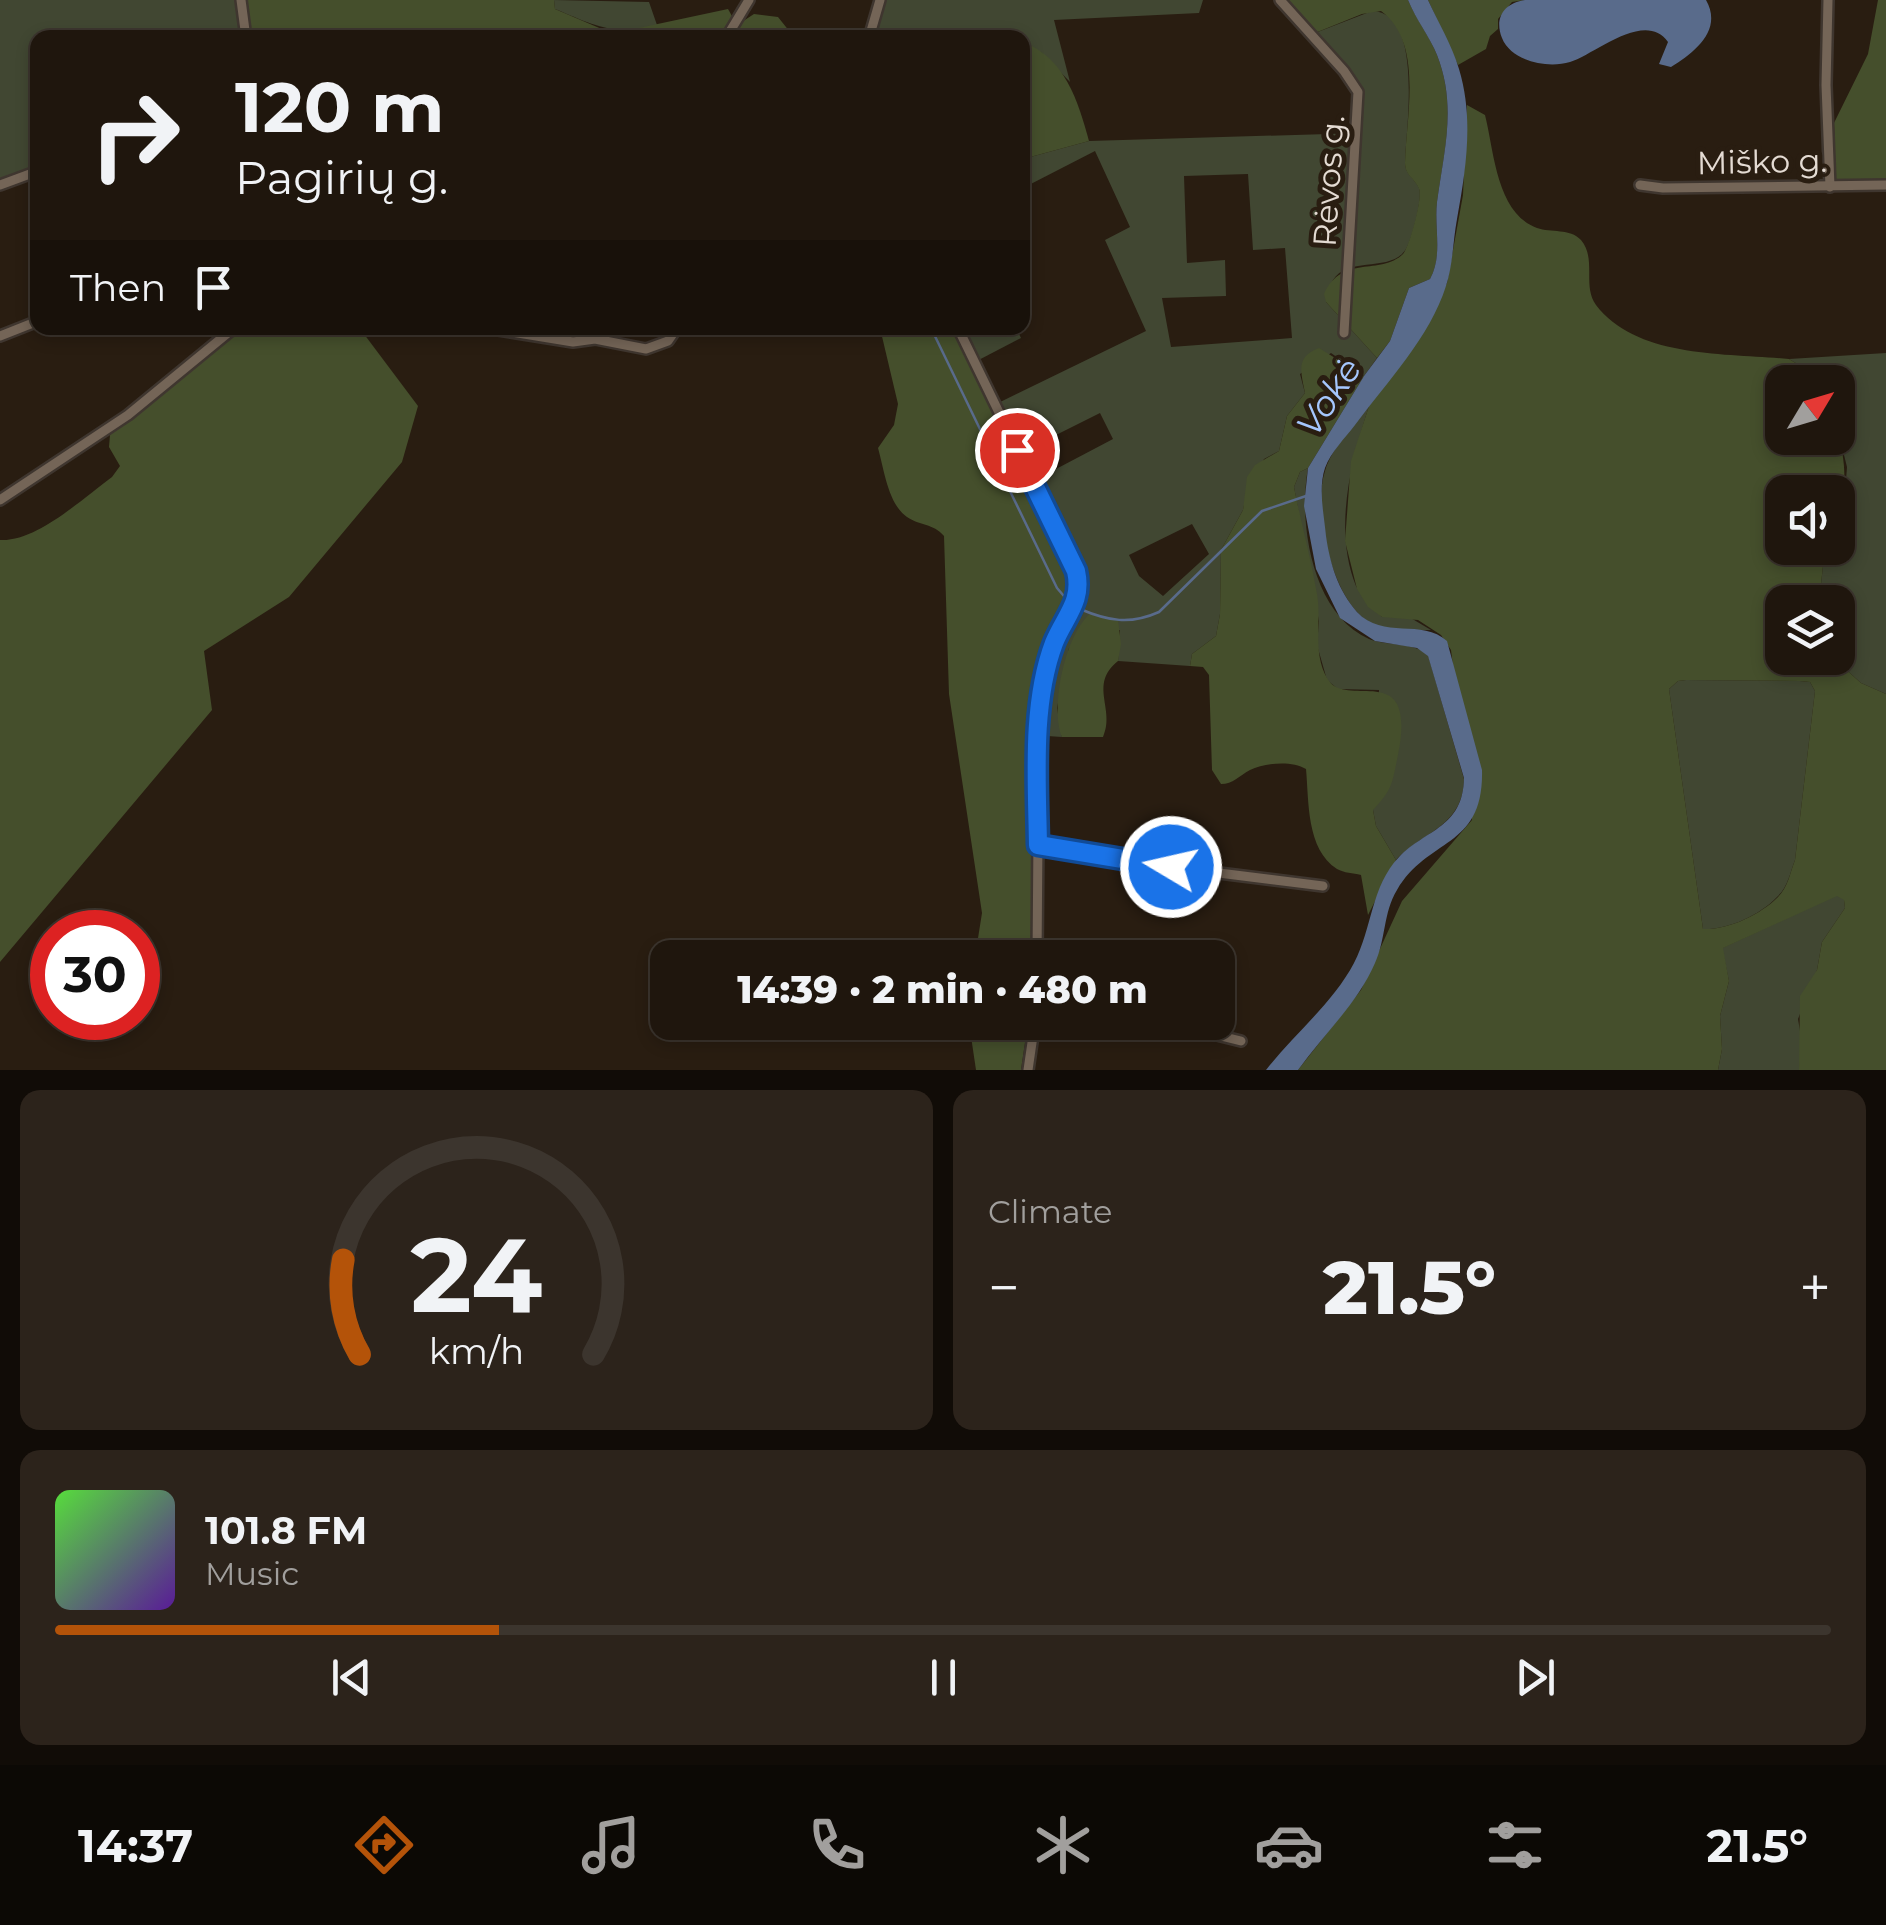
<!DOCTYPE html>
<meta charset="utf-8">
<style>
:root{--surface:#1f160d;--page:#2c231b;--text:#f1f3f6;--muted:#a19f9d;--line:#3c352e;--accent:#b45309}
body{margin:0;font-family:Montserrat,sans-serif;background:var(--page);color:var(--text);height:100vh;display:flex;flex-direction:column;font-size:38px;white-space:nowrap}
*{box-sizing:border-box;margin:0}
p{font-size:32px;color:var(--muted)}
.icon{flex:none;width:55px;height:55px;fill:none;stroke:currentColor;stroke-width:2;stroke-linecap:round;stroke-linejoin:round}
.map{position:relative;height:1070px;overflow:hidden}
.sheet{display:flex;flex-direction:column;gap:20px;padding:20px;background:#110c07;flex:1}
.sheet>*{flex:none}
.hud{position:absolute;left:30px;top:30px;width:1000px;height:305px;border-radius:20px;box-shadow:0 5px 15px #0003,0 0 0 2px var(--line);background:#1f160d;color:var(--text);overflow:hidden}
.needle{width:65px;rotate:52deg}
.tools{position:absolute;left:1765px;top:365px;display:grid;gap:20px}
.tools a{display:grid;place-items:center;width:90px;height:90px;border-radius:20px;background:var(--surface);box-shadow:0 5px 15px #0003,0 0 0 2px var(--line);font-size:50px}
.speed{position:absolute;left:30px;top:910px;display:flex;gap:20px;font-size:50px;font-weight:700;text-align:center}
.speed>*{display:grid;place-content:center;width:130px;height:130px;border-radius:50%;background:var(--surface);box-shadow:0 5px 15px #0003,0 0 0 2px var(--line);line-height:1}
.speed .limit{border:15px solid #d22;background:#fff;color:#111}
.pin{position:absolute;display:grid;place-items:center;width:85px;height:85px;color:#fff;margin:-42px;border:5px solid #fff;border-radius:50%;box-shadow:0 2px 10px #0007}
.me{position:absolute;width:110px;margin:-55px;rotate:279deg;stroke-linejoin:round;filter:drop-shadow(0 0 8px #0008)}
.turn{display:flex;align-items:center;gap:35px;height:210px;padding:0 40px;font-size:45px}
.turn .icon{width:130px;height:130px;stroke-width:2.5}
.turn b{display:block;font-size:70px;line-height:85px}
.then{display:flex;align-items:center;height:95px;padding:0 40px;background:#0003;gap:20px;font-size:38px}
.big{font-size:75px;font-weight:800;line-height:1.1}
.sheet .card{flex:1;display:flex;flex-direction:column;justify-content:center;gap:15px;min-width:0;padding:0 35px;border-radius:20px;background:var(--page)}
.sheet .dial{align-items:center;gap:0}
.dial svg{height:260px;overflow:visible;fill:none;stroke:var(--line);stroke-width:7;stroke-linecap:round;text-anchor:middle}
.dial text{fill:var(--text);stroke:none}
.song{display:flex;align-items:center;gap:30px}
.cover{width:120px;height:120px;border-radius:15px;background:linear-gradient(135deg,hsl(110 70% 55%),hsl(270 70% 35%))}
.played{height:10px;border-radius:5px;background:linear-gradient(90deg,var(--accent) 25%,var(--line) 25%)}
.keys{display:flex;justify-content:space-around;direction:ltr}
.heat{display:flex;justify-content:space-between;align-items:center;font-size:55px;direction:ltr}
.sheet .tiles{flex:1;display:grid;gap:20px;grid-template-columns:1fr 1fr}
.card:last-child{grid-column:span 2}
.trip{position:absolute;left:650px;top:940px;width:585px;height:100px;border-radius:20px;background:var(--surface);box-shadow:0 5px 15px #0003,0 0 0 2px var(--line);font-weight:800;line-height:100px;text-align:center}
.tab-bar{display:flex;height:160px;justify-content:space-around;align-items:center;background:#0c0905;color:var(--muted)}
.tab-bar .icon{width:70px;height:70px}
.tab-bar .on{color:var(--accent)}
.tab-bar b{font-size:45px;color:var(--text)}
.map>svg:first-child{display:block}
.green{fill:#414732;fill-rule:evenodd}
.forest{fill:#454f2c;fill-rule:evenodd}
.water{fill:#596b8b}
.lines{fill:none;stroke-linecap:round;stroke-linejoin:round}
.stream{stroke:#596b8b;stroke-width:2.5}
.minor-casing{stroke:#3f362f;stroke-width:14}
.minor{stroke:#746557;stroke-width:9}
.route-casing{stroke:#114b97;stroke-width:25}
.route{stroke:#1a73e8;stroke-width:18}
.labels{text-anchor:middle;stroke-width:10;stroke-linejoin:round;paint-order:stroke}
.street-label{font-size:32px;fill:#e4dbd3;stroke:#291d11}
.water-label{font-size:35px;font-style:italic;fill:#a5c6fd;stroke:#291d11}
</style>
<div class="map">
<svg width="1886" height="1070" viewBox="0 0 1886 1070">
<rect width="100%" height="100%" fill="#291d11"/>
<g class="green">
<path d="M0,0H239L244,37L38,38L37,168L0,182Z"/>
<path d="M554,0L649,2L657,25C614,37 594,25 555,9Z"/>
<path d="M886,0H1203L1199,13L1054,20L1070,82L1042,53L1023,42L1022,38H874Z"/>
<path d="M1372,11C1424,12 1406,129 1405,162C1405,175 1414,177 1419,188C1423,197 1412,238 1407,247C1394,274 1349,255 1333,280C1329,286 1328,296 1326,302L1377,358L1364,376L1331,353L1300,374L1305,393L1287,416L1279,451L1264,459L1246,495L1243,510L1221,550L1220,614L1216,636L1192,654L1190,666L1118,661L1120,630L1069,648L1057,708L1062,737L1032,735C1036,709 1037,681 1043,656C1052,624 1073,601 1066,566L990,407L1146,331L1105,240L1130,227L1095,151L1023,188V159L1089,141L1361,133C1365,74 1352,73 1315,33ZM1248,174L1253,250L1285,248L1292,338L1171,347L1162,298L1226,296L1225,260L1187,263L1184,176ZM1100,413L1113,439L1037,479L1024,451ZM1192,524L1209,554L1163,596L1139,576L1129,555Z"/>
<path d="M962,328H1016L1021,338L971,364L962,347Z"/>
<path d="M1886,353V694L1861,683L1833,658H1838V602H1819L1825,548H1838V515L1845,493L1847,467L1838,431V382H1816L1807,370L1789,359Z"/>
<path d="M1369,406C1351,462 1333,529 1356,586C1361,597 1374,608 1382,617H1409L1431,630C1410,630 1389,632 1369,622C1332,600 1312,510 1325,471C1332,447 1354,426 1369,406Z"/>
<path d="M1308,468C1298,523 1312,614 1369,639C1387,646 1414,642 1428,655L1464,779C1463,827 1423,831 1396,860L1376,826L1373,810L1379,690L1338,689L1327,680L1317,645L1319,621L1294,487L1300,472Z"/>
<path d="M1686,680L1800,681L1810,682L1815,691L1795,860C1790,873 1788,887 1777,897C1760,915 1728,930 1703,929L1669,689L1678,681Z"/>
<path d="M1837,895L1844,899L1845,908L1822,942L1817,970L1798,1019L1802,1043L1799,1070H1718L1722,1049L1720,1016L1729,981L1722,948Z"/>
</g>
<g class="forest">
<path d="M245,0H554L555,9L604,30L620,32L728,9L737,25L754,14L778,17L794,37H250Z"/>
<path d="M1284,0H1408C1416,19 1430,37 1437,55C1457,106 1444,151 1437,202C1434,228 1443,256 1430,279L1409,288L1390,341L1377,358L1326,302L1324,294C1342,254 1380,276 1403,254C1409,248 1423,197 1419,189C1415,178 1405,176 1405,163C1406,117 1424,42 1381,11L1362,14L1315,33Z"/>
<path d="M1428,0H1525L1512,2L1498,19V29L1490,36L1486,49L1458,65Z"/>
<path d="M1878,0H1886V180L1836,184L1834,123L1868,54Z"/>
<path d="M1023,42C1065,58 1078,101 1089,141L1023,159Z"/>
<path d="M1467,105L1485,115C1494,150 1496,213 1537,228C1551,233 1570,228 1581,240C1597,259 1582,286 1596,305C1637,359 1728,353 1789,359L1807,370L1816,382H1782V438H1838V431C1845,462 1848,484 1838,515V492H1782V548H1825L1819,602H1782V658H1833L1861,683L1886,694V1070H1799L1800,996L1817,970L1822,942L1845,908L1844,900L1837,896L1723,948L1729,981L1720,1016L1722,1049L1718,1070H1298L1361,990L1402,901L1472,820L1451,650L1441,635L1418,620L1382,617L1368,607L1357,589L1345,541L1351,461L1369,406L1427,326L1447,283L1463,195ZM1686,680L1800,681L1810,682L1815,691L1795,860C1790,873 1788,887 1778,897C1760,915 1728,930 1703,929L1669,689L1678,681Z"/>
<path d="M240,328L361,330L418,406L402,462L289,597L204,651L212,710L0,962V540C37,542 83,498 112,477L120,466L109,447L110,435Z"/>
<path d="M880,328H962V347L1065,566C1074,607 1050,622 1042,660C1020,757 1036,859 1031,957H975L982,913L949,694L944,536C933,523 920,526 907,517C888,504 884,469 878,448L894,425L898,404Z"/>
<path d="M1319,348L1364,376L1308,468L1300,472L1294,487C1301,523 1311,558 1317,594C1322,622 1312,651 1327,678C1345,712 1418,655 1398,755C1392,783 1393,789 1373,810L1376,826L1396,860L1368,915L1361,875C1353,873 1344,873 1337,869C1306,849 1309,801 1306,769C1291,760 1265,763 1250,770C1239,776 1233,784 1221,784L1212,770L1209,675L1203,667L1190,666L1192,654L1216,636L1220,614L1221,550L1243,510L1247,477L1255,465L1279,451L1287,416L1305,393C1301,372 1295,357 1319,348Z"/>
<path d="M1091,613L1118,620L1121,644L1118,661C1088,685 1116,709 1103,737H1062C1050,707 1065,634 1091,613Z"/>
<path d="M969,1023H1028L1021,1070H976Z"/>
</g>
<g class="water">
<path d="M1408,0H1428C1438,22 1452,45 1459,69C1474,118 1466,169 1457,219C1453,240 1453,265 1446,286C1430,337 1387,382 1355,425C1345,438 1331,452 1325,468C1318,489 1324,514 1326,536C1330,564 1338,590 1357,612C1383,640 1422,618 1447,641L1482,770C1484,849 1428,837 1397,890C1383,913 1386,939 1375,963C1358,1003 1323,1035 1298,1070H1266C1294,1034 1333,1003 1354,963C1372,929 1371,886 1399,857C1426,829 1463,828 1464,778L1428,656L1417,648L1375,641L1340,618L1316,569L1304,506L1308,468L1364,376L1390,341L1409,288L1430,279C1443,255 1434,228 1437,202C1444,150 1457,106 1437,55C1430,37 1416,20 1408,0Z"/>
<path d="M1525,0H1706C1723,30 1695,52 1671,67L1659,64L1668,42C1645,9 1594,55 1570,62C1547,69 1511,61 1502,38C1494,18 1504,3 1525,0Z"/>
</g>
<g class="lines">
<g class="stream">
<path d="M931,328L1057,588L1069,602"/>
<path d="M1080,609C1108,621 1130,625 1159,612L1262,511L1306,496"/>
</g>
<defs>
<g id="minor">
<path d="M241,0L246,38"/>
<path d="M1280,0L1344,71L1358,92L1344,333"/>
<path d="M1828,0L1826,85L1830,187"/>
<path d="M726,38L749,0"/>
<path d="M869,38L880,0"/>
<path d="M0,185L38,171"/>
<path d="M1640,185L1663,188L1886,185"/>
<path d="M486,328L573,342L595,339L646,349L668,341L677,328"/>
<path d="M958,328L1076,571L1078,596L1054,644L1039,716L1037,958"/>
<path d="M0,336L38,321"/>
<path d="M0,500L128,415L234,328"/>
<path d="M1039,845L1171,867L1323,886"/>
<path d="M1164,1022L1241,1041"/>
<path d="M1028,1070L1035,1022"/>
</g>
</defs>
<use href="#minor" class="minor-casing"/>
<use href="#minor" class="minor"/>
</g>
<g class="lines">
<defs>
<path id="route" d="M1017,450L1076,571C1083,602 1065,616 1054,643C1031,704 1037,781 1038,845L1171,867"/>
</defs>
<use href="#route" class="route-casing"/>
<use href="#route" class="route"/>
</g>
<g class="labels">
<g class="street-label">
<text transform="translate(1762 162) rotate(-1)" y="11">Miško g.</text>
<text transform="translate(1329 181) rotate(-86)" y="11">Rėvos g.</text>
</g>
<g class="water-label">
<text transform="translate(1329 397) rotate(-56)" y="12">Vokė</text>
</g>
</g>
</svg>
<div class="tools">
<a><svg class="needle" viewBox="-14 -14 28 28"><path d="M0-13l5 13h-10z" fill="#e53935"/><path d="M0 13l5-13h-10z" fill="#a19f9d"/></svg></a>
<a><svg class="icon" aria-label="sound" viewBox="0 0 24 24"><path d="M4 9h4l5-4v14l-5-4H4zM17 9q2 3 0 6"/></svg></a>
<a><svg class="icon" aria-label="layers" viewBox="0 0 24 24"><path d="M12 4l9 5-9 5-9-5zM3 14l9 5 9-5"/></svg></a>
</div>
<div class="speed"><div class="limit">30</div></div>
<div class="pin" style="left:1017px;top:450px;background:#d93025"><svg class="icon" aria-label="arrive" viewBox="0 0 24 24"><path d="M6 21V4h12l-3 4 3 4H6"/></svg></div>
<svg class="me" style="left:1171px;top:867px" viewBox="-20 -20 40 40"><circle r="17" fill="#1a73e8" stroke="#fff" stroke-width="3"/><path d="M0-11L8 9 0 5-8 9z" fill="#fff"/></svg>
<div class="trip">14:39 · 2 min · 480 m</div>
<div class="hud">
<div class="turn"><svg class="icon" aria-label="right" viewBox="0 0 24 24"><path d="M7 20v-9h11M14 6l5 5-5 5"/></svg><div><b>120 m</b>Pagirių g.</div></div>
<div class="then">Then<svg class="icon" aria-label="arrive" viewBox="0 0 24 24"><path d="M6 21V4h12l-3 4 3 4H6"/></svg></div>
</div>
</div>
<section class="sheet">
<div class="tiles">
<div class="card dial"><svg viewBox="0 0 100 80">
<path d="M14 69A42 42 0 1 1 86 69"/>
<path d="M14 69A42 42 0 0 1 9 40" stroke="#b45309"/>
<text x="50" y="56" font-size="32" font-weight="700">24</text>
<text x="50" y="72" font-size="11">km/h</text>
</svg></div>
<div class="card"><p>Climate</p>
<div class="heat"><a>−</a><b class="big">21.5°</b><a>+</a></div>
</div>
<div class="card">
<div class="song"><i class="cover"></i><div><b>101.8 FM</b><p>Music</p></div></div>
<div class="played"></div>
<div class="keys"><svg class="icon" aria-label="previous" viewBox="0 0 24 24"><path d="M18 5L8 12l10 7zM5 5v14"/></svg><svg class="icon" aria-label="pause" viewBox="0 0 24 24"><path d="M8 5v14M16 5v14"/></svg><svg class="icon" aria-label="next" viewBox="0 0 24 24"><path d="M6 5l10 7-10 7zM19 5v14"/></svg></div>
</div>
</div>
</section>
<nav class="tab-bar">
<b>14:37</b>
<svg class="icon on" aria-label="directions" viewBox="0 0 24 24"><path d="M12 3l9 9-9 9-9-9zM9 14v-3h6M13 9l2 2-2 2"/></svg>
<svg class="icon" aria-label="music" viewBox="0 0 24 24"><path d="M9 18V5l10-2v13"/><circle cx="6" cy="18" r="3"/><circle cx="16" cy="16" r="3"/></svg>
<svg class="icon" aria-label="phone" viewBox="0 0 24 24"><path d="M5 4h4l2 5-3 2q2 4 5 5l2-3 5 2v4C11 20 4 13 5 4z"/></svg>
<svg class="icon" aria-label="climate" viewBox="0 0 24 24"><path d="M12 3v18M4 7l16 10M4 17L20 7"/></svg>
<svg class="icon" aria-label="car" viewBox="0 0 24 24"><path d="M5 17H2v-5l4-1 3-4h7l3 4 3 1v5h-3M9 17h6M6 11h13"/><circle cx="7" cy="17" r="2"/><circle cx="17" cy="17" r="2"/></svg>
<svg class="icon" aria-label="filters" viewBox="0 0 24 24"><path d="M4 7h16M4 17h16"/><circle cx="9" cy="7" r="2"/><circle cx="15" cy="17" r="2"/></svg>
<b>21.5°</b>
</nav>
